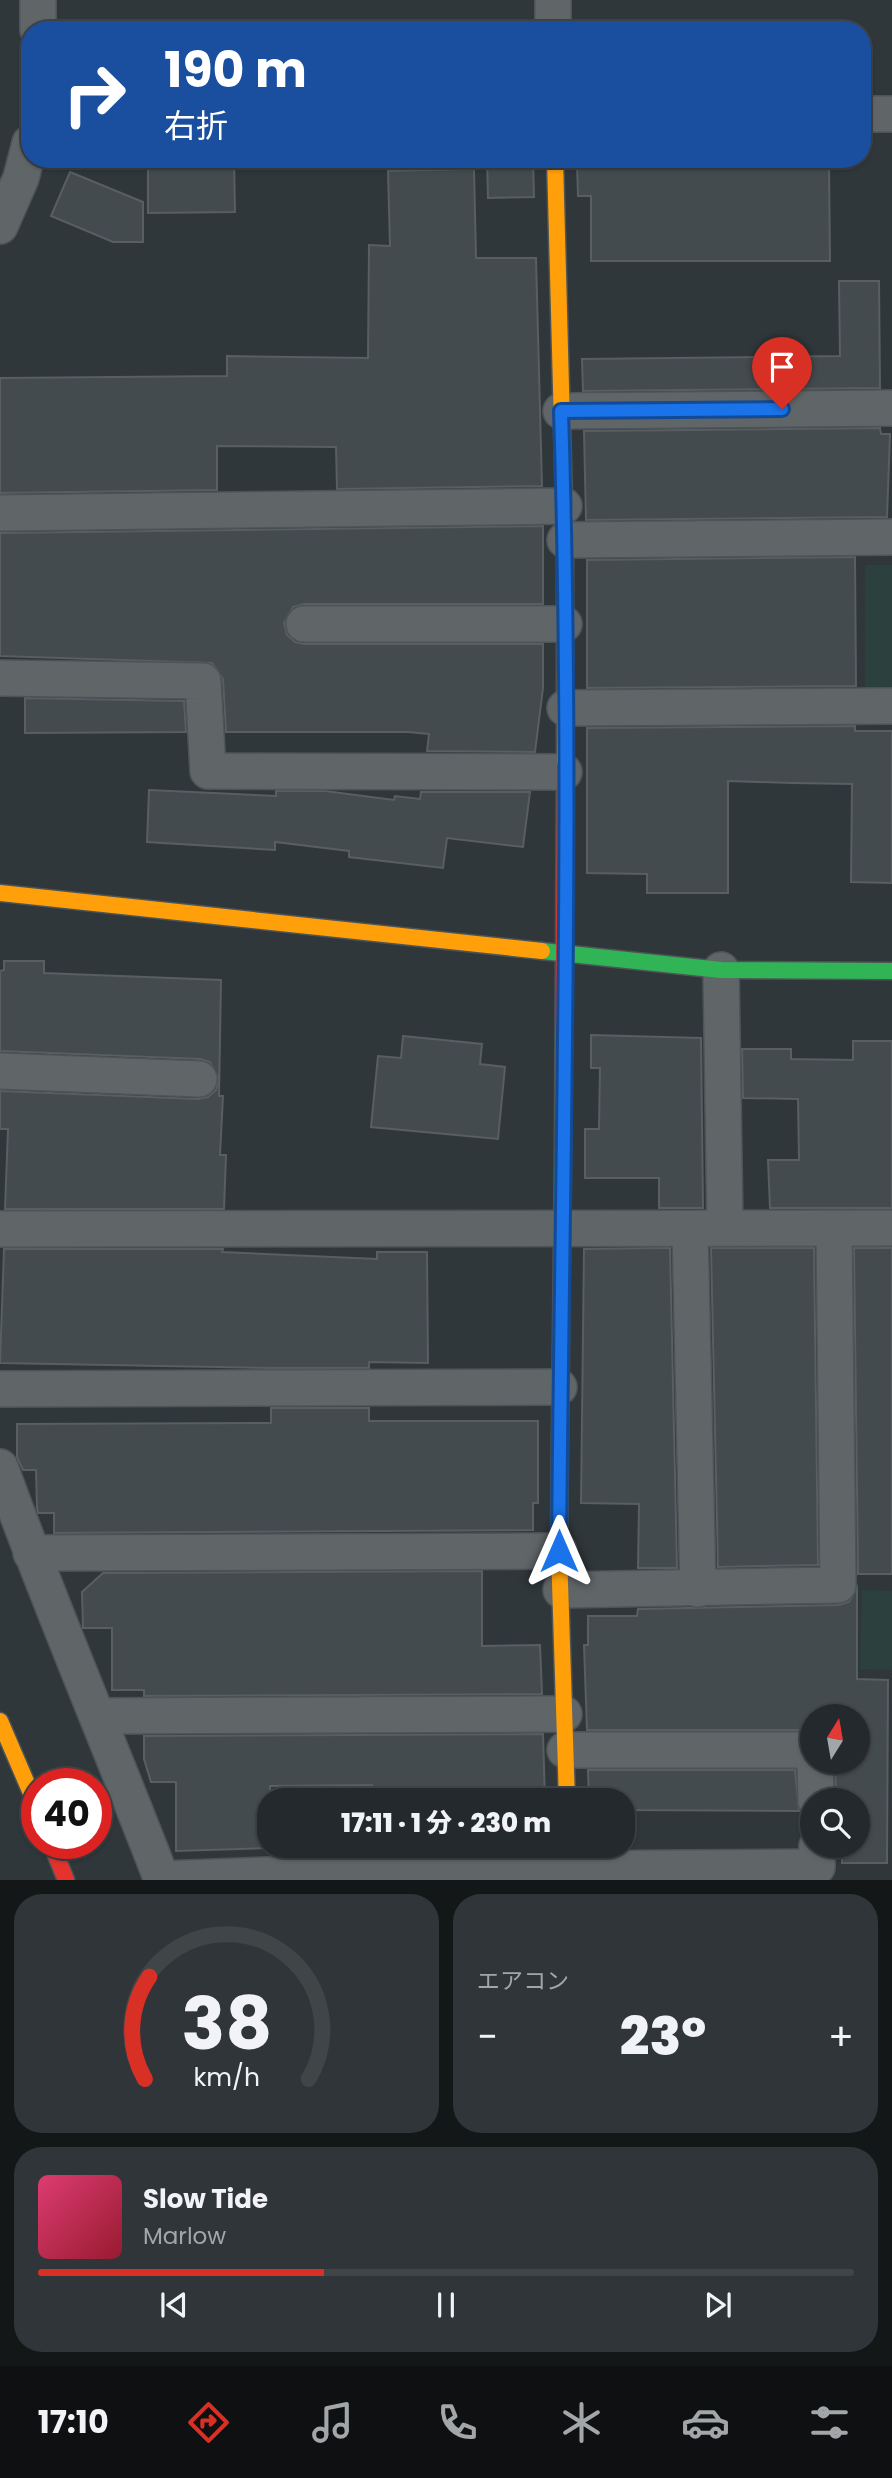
<!DOCTYPE html>
<html lang="ja">
<meta charset="utf-8">
<style>
:root{--surface:#23292c;--page:#2f3538;--text:#f1f3f6;--muted:#a3a6a9;--line:#404548;--accent:#d93025}
body{margin:0;font-family:Poppins,"Noto Sans JP",sans-serif;background:var(--page);color:var(--text);height:100vh;display:flex;flex-direction:column;font-size:26px;white-space:nowrap}
*{box-sizing:border-box;margin:0}
p{font-size:23px;color:var(--muted)}
.icon{flex:none;width:38px;height:38px;fill:none;stroke:currentColor;stroke-width:2;stroke-linecap:round;stroke-linejoin:round}
.map{position:relative;height:1880px;overflow:hidden}
.sheet{display:flex;flex-direction:column;gap:14px;padding:14px;background:#131718;flex:1}
.sheet>*{flex:none}
.hud{position:absolute;left:21px;top:21px;width:850px;height:147px;border-radius:28px;box-shadow:0 2px 5px #0004,0 0 0 2px var(--line);background:#1a4fa0;color:#fff;overflow:hidden}
.needle{width:46px;rotate:11deg}
.tools{position:absolute;left:800px;top:1704px;display:grid;gap:14px}
.tools a{display:grid;place-items:center;width:70px;height:70px;border-radius:50%;background:var(--surface);box-shadow:0 2px 5px #0004,0 0 0 2px var(--line);font-size:35px}
.speed{position:absolute;left:21px;top:1768px;display:flex;gap:14px;font-size:35px;font-weight:700;text-align:center}
.speed>*{display:grid;place-content:center;width:91px;height:91px;border-radius:50%;background:var(--surface);box-shadow:0 2px 5px #0004,0 0 0 2px var(--line);line-height:1}
.speed .limit{border:10px solid #d22;background:#fff;color:#111}
.pin{position:absolute;display:grid;place-items:center;width:60px;height:60px;color:#fff;margin:-72px -30px;border-radius:50% 50% 50% 0;rotate:-45deg;box-shadow:0 0 7px #0007}
.pin .icon{rotate:45deg}
.me{position:absolute;width:77px;margin:-38px;rotate:0deg;stroke-linejoin:round;filter:drop-shadow(0 0 5px #0008)}
.turn{display:flex;align-items:center;gap:24px;height:147px;padding:0 28px;font-size:32px}
.turn .icon{width:91px;height:91px;stroke-width:2.5}
.turn b{display:block;font-size:49px;line-height:60px}
.big{font-size:52px;font-weight:800;line-height:1.1}
.sheet .tile{flex:1;display:flex;flex-direction:column;justify-content:center;gap:10px;min-width:0;padding:0 24px;border-radius:28px;background:var(--page)}
.sheet .dial{align-items:center;gap:0}
.dial svg{height:182px;overflow:visible;fill:none;stroke:var(--line);stroke-width:7;stroke-linecap:round;text-anchor:middle}
.dial text{fill:var(--text);stroke:none}
.song{display:flex;align-items:center;gap:21px}
.cover{width:84px;height:84px;border-radius:10px;background:linear-gradient(135deg,hsl(340 70% 55%),hsl(350 70% 35%))}
.played{height:7px;border-radius:4px;background:linear-gradient(90deg,var(--accent) 35%,var(--line) 35%)}
.keys{display:flex;justify-content:space-around;direction:ltr}
.heat{display:flex;justify-content:space-between;align-items:center;font-size:38px;direction:ltr}
.sheet .tiles{flex:1;display:grid;gap:14px;grid-template-columns:1fr 1fr}
.tile:last-child{grid-column:span 2}
.trip{position:absolute;left:257px;top:1788px;width:378px;height:70px;border-radius:28px;background:var(--surface);box-shadow:0 2px 5px #0004,0 0 0 2px var(--line);font-weight:800;line-height:70px;text-align:center}
.menu{display:flex;height:112px;justify-content:space-around;align-items:center;background:#0e1012;color:var(--muted)}
.menu .icon{width:49px;height:49px}
.menu .selected{color:var(--accent)}
.menu b{font-size:32px;color:var(--text)}
.map>svg:first-child{display:block}
.green{fill:#2c403e}
.building{fill:#444b4f;stroke:#585e62;stroke-width:2}
.lines{fill:none;stroke-linecap:round;stroke-linejoin:round}
.street-casing{stroke:#4d5457;stroke-width:38}
.fast-casing{stroke:#4d5457;stroke-width:19}
.slow-casing{stroke:#4d5457;stroke-width:19}
.jam-casing{stroke:#4d5457;stroke-width:19}
.street{stroke:#606568;stroke-width:35}
.fast{stroke:#30b455;stroke-width:16}
.slow{stroke:#ff9f0a;stroke-width:16}
.jam{stroke:#e5322d;stroke-width:16}
.route-casing{stroke:#114b97;stroke-width:18}
.route{stroke:#1a73e8;stroke-width:12}
</style>
<div class="map">
<svg width="892" height="1880" viewBox="0 0 892 1880">
<rect width="100%" height="100%" fill="#2f373b"/>
<g class="green">
<rect x="865" y="565" width="27" height="124"/>
<path d="M862,1590L892,1591V1670L860,1669Z"/>
</g>
<g class="building">
<path d="M148,159H234L235,212L148,213Z"/>
<path d="M487,159H533L534,197L488,198Z"/>
<path d="M577,164H829L830,261H591V196H578Z"/>
<path d="M474,169L476,258H536L542,486L337,489L336,447L217,446V490L0,493V378L227,376V356L368,358L369,245L390,246L388,171Z"/>
<path d="M70,172L143,202V242H113L51,216Z"/>
<path d="M839,281H879L880,388L583,391L582,359L840,356Z"/>
<path d="M880,428L881,434H890L887,517L586,520L584,431Z"/>
<path d="M543,526V604H304L293,607L284,623L287,635L295,642L304,644H543V688L535,752L427,751L429,734L408,732H226L223,679L212,663L0,656V533Z"/>
<path d="M855,557L856,686L587,688V560Z"/>
<path d="M25,698L184,701L186,732L25,733Z"/>
<path d="M855,726V731H892V883L851,882L852,784L792,783L728,781V893H647V874L587,873V728Z"/>
<path d="M149,790L276,796V791H325L394,800L395,796L420,799L421,792H530L523,847L447,838L443,868L349,857V851L275,842V850L147,842Z"/>
<path d="M4,961H44V973L221,980L219,1096H223L220,1155H226L224,1209H5L8,1129H0V1091L198,1099L208,1097L216,1090L219,1079L210,1062L200,1059L0,1051V971L4,970Z"/>
<path d="M591,1035L701,1038L703,1208H659V1178H585V1129H599L600,1068H591Z"/>
<path d="M403,1036L482,1044L480,1064L505,1067L498,1139L371,1127L378,1056L401,1058Z"/>
<path d="M853,1041H892V1208H770L768,1160H799L798,1099L743,1098L742,1049H791V1059L853,1060Z"/>
<path d="M658,1248H670L677,1568H638L639,1504L581,1503L584,1249Z"/>
<path d="M711,1248H814L818,1565L718,1567Z"/>
<path d="M854,1248H892V1574H858Z"/>
<path d="M4,1249H223L222,1252L377,1259V1252H427L428,1363L369,1362V1368H271L0,1363Z"/>
<path d="M271,1408H369V1421H538V1503H533V1530L54,1533V1513H38L37,1508L36,1470H23L17,1457V1424L271,1423Z"/>
<path d="M482,1571V1646L540,1645L542,1694L144,1696V1690H112V1628H83L82,1592L103,1573Z"/>
<path d="M857,1588V1679L888,1680L887,1863H842V1846H858V1801H836L835,1762H858V1717H812V1730H587L584,1645H588V1616H637L638,1609L838,1605L849,1602Z"/>
<path d="M543,1734L545,1801H371L372,1785L270,1786V1848L176,1851V1782H151L144,1759V1736Z"/>
<path d="M588,1770H795L799,1811L623,1810V1801H589Z"/>
</g>
<g class="lines">
<defs>
<g id="street">
<path d="M553,0V30"/>
<path d="M38,30V0"/>
<path d="M863,114H892"/>
<path d="M0,226L21,178L30,143"/>
<path d="M561,411L892,408"/>
<path d="M0,513L564,506"/>
<path d="M565,540L892,537"/>
<path d="M304,624H564"/>
<path d="M0,678L203,681L208,771L564,772"/>
<path d="M565,708L892,706"/>
<path d="M721,970L725,1227"/>
<path d="M0,1071L199,1079"/>
<path d="M0,1229L892,1228"/>
<path d="M690,1229L698,1589"/>
<path d="M0,1389L559,1387"/>
<path d="M0,1467C50,1606 109,1742 162,1880"/>
<path d="M31,1553L559,1551"/>
<path d="M561,1590L838,1585L834,1229"/>
<path d="M99,1716L564,1714"/>
<path d="M565,1750H812"/>
<path d="M815,1762L816,1801"/>
<path d="M162,1879L399,1870L817,1867V1846"/>
</g>
<g id="fast">
<path d="M542,951L721,970L892,971"/>
<path d="M560,1434L563,1150"/>
</g>
<g id="slow">
<path d="M555,159L565,540V766"/>
<path d="M0,893L542,951"/>
<path d="M560,1434L559,1551L567,1801"/>
<path d="M0,1721L37,1807"/>
</g>
<g id="jam">
<path d="M563,1150L565,766"/>
<path d="M51,1843L66,1880"/>
</g>
</defs>
<use href="#street" class="street-casing"/>
<use href="#fast" class="fast-casing"/>
<use href="#slow" class="slow-casing"/>
<use href="#jam" class="jam-casing"/>
<use href="#street" class="street"/>
<use href="#fast" class="fast"/>
<use href="#slow" class="slow"/>
<use href="#jam" class="jam"/>
</g>
<g class="lines">
<defs>
<path id="route" d="M559,1551C562,1171 573,791 561,411L782,409"/>
</defs>
<use href="#route" class="route-casing"/>
<use href="#route" class="route"/>
</g>
</svg>
<div class="tools">
<a><svg class="needle" viewBox="-14 -14 28 28"><path d="M0-13l5 13h-10z" fill="#e53935"/><path d="M0 13l5-13h-10z" fill="#a3a6a9"/></svg></a>
<a><svg class="icon" aria-label="search" viewBox="0 0 24 24"><circle cx="10" cy="10" r="6"/><path d="M15 15l6 6"/></svg></a>
</div>
<div class="speed"><div class="limit">40</div></div>
<div class="pin" style="left:782px;top:409px;background:#d93025"><svg class="icon" aria-label="arrive" viewBox="0 0 24 24"><path d="M6 21V4h12l-3 4 3 4H6"/></svg></div>
<svg class="me" style="left:559px;top:1551px" viewBox="-20 -20 40 40"><path d="M0-17L14 15 0 8-14 15z" fill="#1a73e8" stroke="#fff" stroke-width="4"/></svg>
<div class="trip">17:11 · 1 分 · 230 m</div>
<div class="hud">
<div class="turn"><svg class="icon" aria-label="right" viewBox="0 0 24 24"><path d="M7 20v-9h11M14 6l5 5-5 5"/></svg><div><b>190 m</b>右折</div></div>
</div>
</div>
<section class="sheet">
<div class="tiles">
<div class="tile dial"><svg viewBox="0 0 100 80">
<path d="M14 69A42 42 0 1 1 86 69"/>
<path d="M14 69A42 42 0 0 1 16 24" stroke="#d93025"/>
<text x="50" y="56" font-size="32" font-weight="700">38</text>
<text x="50" y="72" font-size="11">km/h</text>
</svg></div>
<div class="tile"><p>エアコン</p>
<div class="heat"><a>−</a><b class="big">23°</b><a>+</a></div>
</div>
<div class="tile">
<div class="song"><i class="cover"></i><div><b>Slow Tide</b><p>Marlow</p></div></div>
<div class="played"></div>
<div class="keys"><svg class="icon" aria-label="previous" viewBox="0 0 24 24"><path d="M18 5L8 12l10 7zM5 5v14"/></svg><svg class="icon" aria-label="pause" viewBox="0 0 24 24"><path d="M8 5v14M16 5v14"/></svg><svg class="icon" aria-label="next" viewBox="0 0 24 24"><path d="M6 5l10 7-10 7zM19 5v14"/></svg></div>
</div>
</div>
</section>
<nav class="menu">
<b>17:10</b>
<svg class="icon selected" aria-label="directions" viewBox="0 0 24 24"><path d="M12 3l9 9-9 9-9-9zM9 14v-3h6M13 9l2 2-2 2"/></svg>
<svg class="icon" aria-label="music" viewBox="0 0 24 24"><path d="M9 18V5l10-2v13"/><circle cx="6" cy="18" r="3"/><circle cx="16" cy="16" r="3"/></svg>
<svg class="icon" aria-label="phone" viewBox="0 0 24 24"><path d="M5 4h4l2 5-3 2q2 4 5 5l2-3 5 2v4C11 20 4 13 5 4z"/></svg>
<svg class="icon" aria-label="climate" viewBox="0 0 24 24"><path d="M12 3v18M4 7l16 10M4 17L20 7"/></svg>
<svg class="icon" aria-label="car" viewBox="0 0 24 24"><path d="M5 17H2v-5l4-1 3-4h7l3 4 3 1v5h-3M9 17h6M6 11h13"/><circle cx="7" cy="17" r="2"/><circle cx="17" cy="17" r="2"/></svg>
<svg class="icon" aria-label="filters" viewBox="0 0 24 24"><path d="M4 7h16M4 17h16"/><circle cx="9" cy="7" r="2"/><circle cx="15" cy="17" r="2"/></svg>
</nav>
